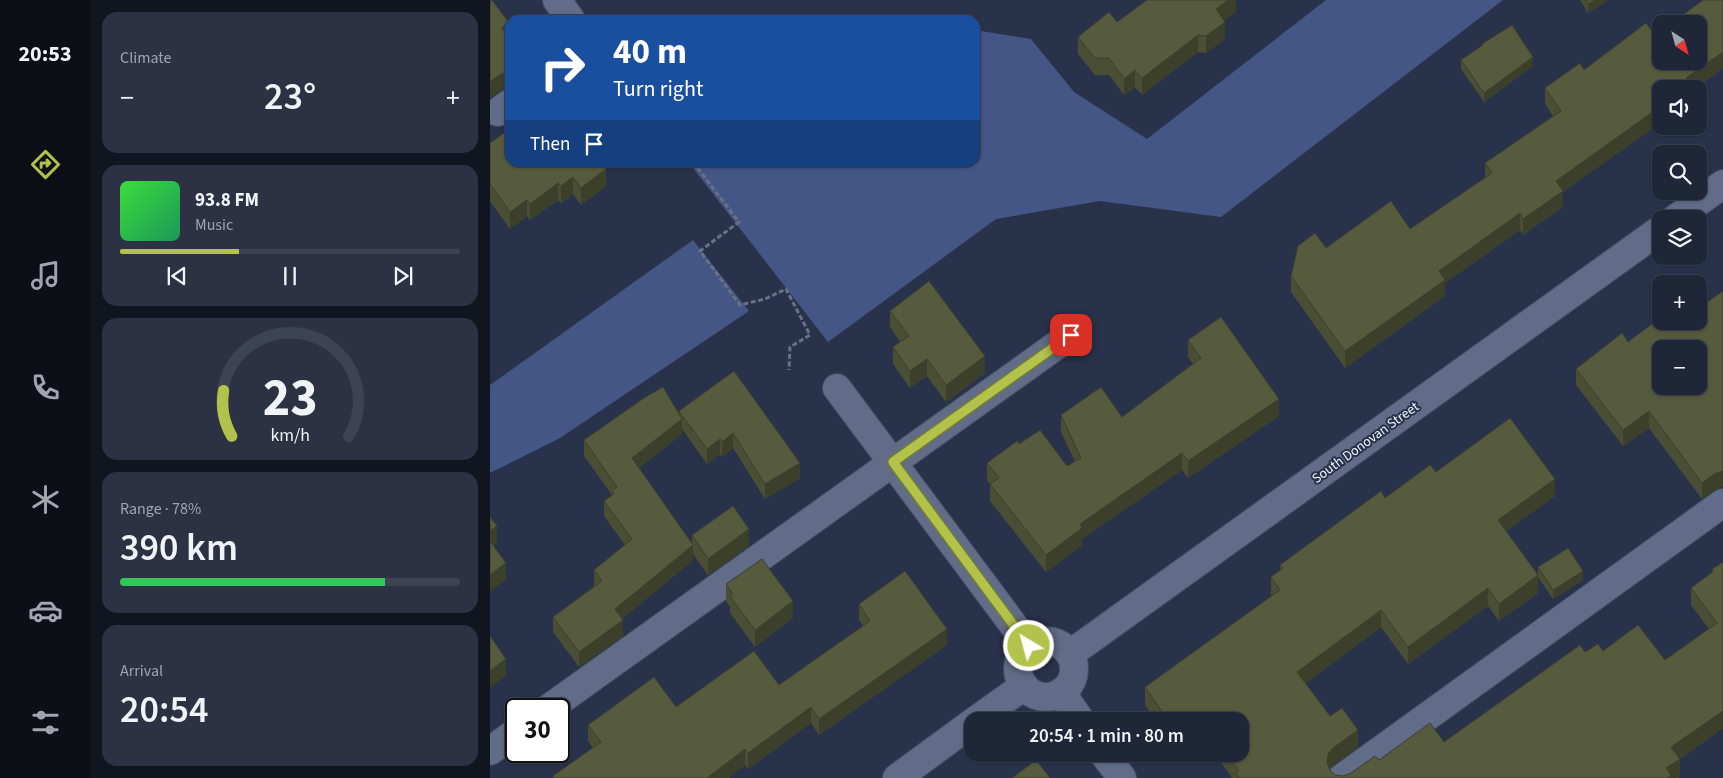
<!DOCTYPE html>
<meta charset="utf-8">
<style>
:root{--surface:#1f2638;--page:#2c3243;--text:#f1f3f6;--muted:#a1a5ae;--line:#3c4353;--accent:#b3c24b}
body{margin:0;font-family:"Source Sans 3",sans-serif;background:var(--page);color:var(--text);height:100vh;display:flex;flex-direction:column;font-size:19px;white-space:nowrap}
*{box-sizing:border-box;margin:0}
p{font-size:16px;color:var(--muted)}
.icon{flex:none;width:28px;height:28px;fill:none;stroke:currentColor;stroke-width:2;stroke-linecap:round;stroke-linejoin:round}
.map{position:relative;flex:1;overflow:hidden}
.panel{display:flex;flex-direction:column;gap:12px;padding:12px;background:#11151f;width:400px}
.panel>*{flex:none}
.top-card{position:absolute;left:15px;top:15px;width:475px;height:152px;border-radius:15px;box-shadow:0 1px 4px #0004,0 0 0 1px var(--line);background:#1a4fa0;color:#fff;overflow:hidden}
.needle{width:32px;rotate:144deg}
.fabs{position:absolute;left:1162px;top:15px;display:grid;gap:10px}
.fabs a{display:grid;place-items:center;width:55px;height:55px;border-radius:10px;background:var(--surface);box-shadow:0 1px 4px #0004,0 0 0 1px var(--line);font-size:25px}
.speed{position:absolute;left:15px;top:698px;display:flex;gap:10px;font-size:25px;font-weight:700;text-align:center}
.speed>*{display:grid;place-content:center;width:65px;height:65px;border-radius:50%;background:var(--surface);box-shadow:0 1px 4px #0004,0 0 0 1px var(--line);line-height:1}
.speed .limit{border:2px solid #111;border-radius:8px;background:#fff;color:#111}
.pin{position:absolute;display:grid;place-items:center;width:42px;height:42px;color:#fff;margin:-21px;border-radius:10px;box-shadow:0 2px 8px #0006}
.me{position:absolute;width:55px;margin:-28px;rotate:323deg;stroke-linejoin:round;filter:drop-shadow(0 0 4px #0008)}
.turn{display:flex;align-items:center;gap:18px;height:105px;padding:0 25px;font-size:22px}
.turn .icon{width:65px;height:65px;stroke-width:2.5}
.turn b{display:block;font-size:35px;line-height:42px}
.then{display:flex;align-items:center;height:48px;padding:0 25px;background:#0003;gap:10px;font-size:19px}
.big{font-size:38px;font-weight:600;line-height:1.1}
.panel .card{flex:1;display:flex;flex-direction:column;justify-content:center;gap:8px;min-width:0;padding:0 18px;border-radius:15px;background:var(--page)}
.panel .dial{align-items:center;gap:0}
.dial svg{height:130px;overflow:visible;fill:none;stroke:var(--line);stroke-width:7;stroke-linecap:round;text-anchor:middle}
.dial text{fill:var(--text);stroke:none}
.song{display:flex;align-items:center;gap:15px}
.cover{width:60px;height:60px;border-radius:8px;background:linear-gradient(135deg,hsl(120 70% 55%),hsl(150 70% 35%))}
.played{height:5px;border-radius:2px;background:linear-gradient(90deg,var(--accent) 35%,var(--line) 35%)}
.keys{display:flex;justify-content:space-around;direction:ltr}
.heat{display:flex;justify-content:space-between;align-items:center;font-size:28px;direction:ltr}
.charge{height:8px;border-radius:4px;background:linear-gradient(90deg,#34c759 78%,var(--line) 0)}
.trip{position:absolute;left:474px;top:712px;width:285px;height:50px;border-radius:15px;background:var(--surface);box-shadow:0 1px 4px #0004,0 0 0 1px var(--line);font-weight:600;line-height:50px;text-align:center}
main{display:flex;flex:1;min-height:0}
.tab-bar{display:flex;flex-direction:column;width:90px;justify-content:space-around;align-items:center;background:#0c0f16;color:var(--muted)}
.tab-bar .icon{width:35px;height:35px}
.tab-bar .on{color:var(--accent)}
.tab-bar b{font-size:22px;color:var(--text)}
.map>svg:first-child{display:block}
.green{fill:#445685}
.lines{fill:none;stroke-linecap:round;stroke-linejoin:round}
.minor-casing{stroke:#474e61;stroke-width:30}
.path{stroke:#6a7185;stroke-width:3;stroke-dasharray:5 2.5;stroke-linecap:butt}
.minor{stroke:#616c88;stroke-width:28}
.wall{fill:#4a4e35}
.shaded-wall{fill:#3c402b}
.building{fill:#565b3e;stroke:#3c402b;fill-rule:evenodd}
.route-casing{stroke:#747e31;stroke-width:12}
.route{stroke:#b3c24b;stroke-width:9}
.labels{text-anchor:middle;stroke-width:4;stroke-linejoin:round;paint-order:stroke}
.street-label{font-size:14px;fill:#eff3fd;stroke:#29324b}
</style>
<main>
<nav class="tab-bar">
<b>20:53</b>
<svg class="icon on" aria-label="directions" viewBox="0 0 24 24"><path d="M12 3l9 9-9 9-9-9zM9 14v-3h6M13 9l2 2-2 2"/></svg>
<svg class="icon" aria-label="music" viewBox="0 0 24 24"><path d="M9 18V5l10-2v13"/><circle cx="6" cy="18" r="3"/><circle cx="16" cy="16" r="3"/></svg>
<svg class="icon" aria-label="phone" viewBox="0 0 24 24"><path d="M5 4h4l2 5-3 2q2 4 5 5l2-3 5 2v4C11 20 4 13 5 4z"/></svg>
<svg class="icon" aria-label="climate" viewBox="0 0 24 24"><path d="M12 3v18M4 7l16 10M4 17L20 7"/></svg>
<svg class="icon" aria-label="car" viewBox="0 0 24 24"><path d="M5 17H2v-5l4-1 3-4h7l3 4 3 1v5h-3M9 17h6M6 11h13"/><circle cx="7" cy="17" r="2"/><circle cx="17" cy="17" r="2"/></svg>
<svg class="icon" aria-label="filters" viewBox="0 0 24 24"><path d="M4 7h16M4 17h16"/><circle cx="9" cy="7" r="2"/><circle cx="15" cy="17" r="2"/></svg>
</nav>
<section class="panel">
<div class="card"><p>Climate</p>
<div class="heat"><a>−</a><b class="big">23°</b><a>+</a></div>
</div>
<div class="card">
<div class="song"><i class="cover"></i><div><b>93.8 FM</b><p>Music</p></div></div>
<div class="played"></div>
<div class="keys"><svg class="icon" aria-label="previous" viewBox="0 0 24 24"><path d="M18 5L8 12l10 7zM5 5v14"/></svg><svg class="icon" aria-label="pause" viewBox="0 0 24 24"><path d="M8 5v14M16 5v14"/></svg><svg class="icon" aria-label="next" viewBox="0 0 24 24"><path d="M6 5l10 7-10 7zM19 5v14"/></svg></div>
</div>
<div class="card dial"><svg viewBox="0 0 100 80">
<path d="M14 69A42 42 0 1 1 86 69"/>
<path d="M14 69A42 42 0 0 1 9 41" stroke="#b3c24b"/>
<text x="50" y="56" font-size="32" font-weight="700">23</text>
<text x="50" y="72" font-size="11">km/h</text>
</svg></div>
<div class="card"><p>Range · 78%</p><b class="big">390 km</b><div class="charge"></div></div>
<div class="card"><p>Arrival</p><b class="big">20:54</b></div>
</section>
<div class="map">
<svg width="1233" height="778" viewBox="0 0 1233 778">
<rect width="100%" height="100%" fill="#29324b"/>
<g class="green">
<path d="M836,0H1013L731,217L610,201L506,219L338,342L203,168L214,162H485V30L541,39L584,92L657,139Z"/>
<path d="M203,240L259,311L70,438L0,473V385Z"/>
</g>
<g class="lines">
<defs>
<g id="minor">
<path d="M67,0L81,20"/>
<path d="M8,112L20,103"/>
<path d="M1185,219L1233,184"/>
<path d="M347,388L539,646"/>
<circle cx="556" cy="669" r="28"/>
<path d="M580,654L1171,229"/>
<path d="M571,692L591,721"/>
<path d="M58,709L581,335"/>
<path d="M485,721L534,686"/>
<path d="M0,751L26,732"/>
<path d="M614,754L632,778"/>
<path d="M407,778L482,723"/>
<path d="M852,778L1233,503"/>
</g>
</defs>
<use href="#minor" class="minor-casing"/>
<path class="path" d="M203,162L249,222L210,251L250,305L275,299L296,289L320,335L300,347L299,370"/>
<use href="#minor" class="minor"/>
</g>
<g class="wall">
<path d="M746,0V12L734,20L735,39L716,53L708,52L652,95L645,87L634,95L619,75H605L588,54V37L627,22Z"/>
<path d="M1090,0H1118L1098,13Z"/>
<path d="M1233,0V68L1205,89H1171L1073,192V207L1033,235L1030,230L955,283V296L855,368L801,292V276L836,248L920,229L995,178V163L1063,116L1055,104V88L1165,35Z"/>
<path d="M19,38L20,39V88L11,90Z"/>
<path d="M992,44L1043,66L994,102L971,69V60L992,46Z"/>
<path d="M20,105V127L18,124V107Z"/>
<path d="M0,143L113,162L116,186L91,205L83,194L71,203L68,200L40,220L37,216L20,229L0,201Z"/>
<path d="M400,311L495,373L456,402L437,376L420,388L403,364V347L410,342L400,327Z"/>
<path d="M1132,333L1224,490L1212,499L1159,428L1133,446L1086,385V369Z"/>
<path d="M698,340L789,416L698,478L692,470L592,539V545L556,572L500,501V484L497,480V463L529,444L577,466L585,462L571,432V415L632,417L703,364L698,357Z"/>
<path d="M244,371L310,478L275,499L243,448L232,457L230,454L217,464L192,429V434L149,468L202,543V535L259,546L218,575L203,554V560L132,619L133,636L89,667L63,632V617L104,586V570L135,545L114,516V501L122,495L94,456V440L189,414V411Z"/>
<path d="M946,472L1065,496L1016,531L1048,575V567L1093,580L1063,599L1048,577V593L1009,621L998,606L918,664L891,627L815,683L840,716L868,747L843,765L839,769L845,775L853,776L861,773L889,760L954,742L1095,652L1113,651L1175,660L1219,629L1201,605V588L1222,572V569L1233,562V728L1190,759V776L1187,778H742L725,754H750V721H667L655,705V687L782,596L781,594V577L790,571V565L895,498Z"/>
<path d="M236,584L303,618L265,647L240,613V607L236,601Z"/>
<path d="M369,604L457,645L329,735L321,723L258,769L255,765L238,778H63V776L103,748L98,741V725L289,685L373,626L369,620Z"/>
<path d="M689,754H704L694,761Z"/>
</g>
<g class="shaded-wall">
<path d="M738,0H746V12L726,26V9Z"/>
<path d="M1105,0H1118L1098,13V4Z"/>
<path d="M735,22V39L716,53V36Z"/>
<path d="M19,23V39L12,28Z"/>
<path d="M708,35V52L652,95V78Z"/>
<path d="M1233,52V68L1205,89H1195L1196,78Z"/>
<path d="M1043,57V66L994,102V93Z"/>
<path d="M645,70V87L634,95V79Z"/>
<path d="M19,71V87L11,90L0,98V82L11,74Z"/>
<path d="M1171,106V123L1073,192V207L1033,235V219L1066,181Z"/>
<path d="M109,162H113V172L116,169V186L91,205V188Z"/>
<path d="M83,177V194L71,203V186Z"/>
<path d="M68,183V200L40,220V204Z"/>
<path d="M37,200V216L20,229V212Z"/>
<path d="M1030,213V230L955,283V296L855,368V351L949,271Z"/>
<path d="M495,356V373L456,402V385Z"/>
<path d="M437,359V376L420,388V371Z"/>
<path d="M789,399V416L698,478V461Z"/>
<path d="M1159,411V428L1133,446V430Z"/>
<path d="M192,419V434L142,473V458Z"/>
<path d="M243,433V448L232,457V442Z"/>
<path d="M230,439V454L217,464V449Z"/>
<path d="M692,453V470L592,539V545L556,572V555L590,524Z"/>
<path d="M310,463V478L275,499V484Z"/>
<path d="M1233,471V487L1224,490L1212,499V483L1224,474Z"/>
<path d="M1065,479V496L1008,537V520Z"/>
<path d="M7,526V543L0,548V531Z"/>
<path d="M259,529V546L218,575V559Z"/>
<path d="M203,545V560L125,625V609Z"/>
<path d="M16,563V580L0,592V575Z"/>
<path d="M1093,571V580L1063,599V590Z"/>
<path d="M1048,575V593L1009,621V604Z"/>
<path d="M998,588V606L918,664V647Z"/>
<path d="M303,601V618L265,647V630Z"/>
<path d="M891,610V627L807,690V672Z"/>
<path d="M133,620V636L89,667V652Z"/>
<path d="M457,629V645L329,735V719Z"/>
<path d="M16,659V676L0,688V671Z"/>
<path d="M321,707V723L258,769V753Z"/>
<path d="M1233,711V728L1181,765V747Z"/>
<path d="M868,730V747L843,765L838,771L837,763L838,754L843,748Z"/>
<path d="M255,749V765L238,778H217Z"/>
<path d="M694,754H704L694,761Z"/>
<path d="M1190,759V776L1187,778H1176V768Z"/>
</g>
<g class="building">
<path d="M2,0L19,23L12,28L20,39V71L11,74L0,82V1Z"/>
<path d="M657,0H738L726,9L735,22L716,36L708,35L652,78L645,70L634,79L619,58H605L588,37L619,12L627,22Z"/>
<path d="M1095,0H1105L1098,4Z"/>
<path d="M1213,0H1233V52L1196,78L1201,84L1195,89H1171V106L1066,181L1073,191L1033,219L1030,213L949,271L955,280L855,351L801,276L808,246L825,233L836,248L901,201L920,229L1002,173L995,163L1071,111L1055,88L1090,63L1094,70L1156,23L1165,35L1171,31V61H1209V24H1181Z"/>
<path d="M1022,25L1043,57L994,93L971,60L993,45L992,44Z"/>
<path d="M20,129V162H111L116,169L91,188L83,177L71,186L68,183L40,204L37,200L20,212L0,184V143Z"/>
<path d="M439,281L495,356L456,385L437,359L420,371L403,347L419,336L400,311Z"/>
<path d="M1233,291V471L1224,474L1212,483L1159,411L1133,430L1086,369L1132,333L1138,342L1171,317V321H1185L1187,324L1191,321H1209V308ZM1171,349H1209V386H1171Z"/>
<path d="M731,317L789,399L698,461L692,453L590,524L592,528L556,555L500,484L509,478L497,463L527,441L529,444L550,430L577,466L591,458L571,415L611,387L632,417L711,358L698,340Z"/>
<path d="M244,371L310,463L275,484L243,433L232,442L230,439L217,449L189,411Z"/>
<path d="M173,387L192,419L142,458L203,545L125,609L133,620L89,652L63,617L112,581L104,570L142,539L114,501L124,494L122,491L127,487L94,440L154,398Z"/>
<path d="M1020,418L1065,479L1008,520L1048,575L1009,604L998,588L918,647L891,610L807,672L840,716L852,708L868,730L843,748L838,754L837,763L840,770L845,775L853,776L861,773L885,756L889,760L940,723L954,742L1090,645L1095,652L1108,644L1113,651L1148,625L1175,660L1227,623L1201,588L1224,571L1222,569L1233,562V711L1181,747L1190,759L1176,768L1181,775L1177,778H749L746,774L749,771L737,754H750V721H679L655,687L790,590L781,577L793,568L790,565L891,491L895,498L940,465L946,472Z"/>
<path d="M243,506L259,529L218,559L202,535Z"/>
<path d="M0,517L7,526L0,531Z"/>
<path d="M0,541L16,563L0,575Z"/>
<path d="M1078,548L1093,571L1063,590L1048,567Z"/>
<path d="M272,559L303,601L265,630L240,596L243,594L236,584Z"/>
<path d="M415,571L457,629L329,719L321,707L258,753L255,749L217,778H65L63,776L111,742L98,725L164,677L186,707L264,651L289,685L380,621L369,604Z"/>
<path d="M0,636L16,659L0,671Z"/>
<path d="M546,760L560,778H522Z"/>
</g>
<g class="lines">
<defs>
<path id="route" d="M539,646L403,462L581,335"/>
</defs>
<use href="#route" class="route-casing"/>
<use href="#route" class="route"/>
</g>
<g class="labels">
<g class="street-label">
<text transform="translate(875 442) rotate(-36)" y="5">South Donovan Street</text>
</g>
</g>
</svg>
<div class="fabs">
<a><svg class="needle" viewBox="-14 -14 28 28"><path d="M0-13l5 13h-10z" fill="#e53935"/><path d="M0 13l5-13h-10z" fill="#a1a5ae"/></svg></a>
<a><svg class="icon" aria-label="sound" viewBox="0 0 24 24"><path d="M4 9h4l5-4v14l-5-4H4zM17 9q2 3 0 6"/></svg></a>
<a><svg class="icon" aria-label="search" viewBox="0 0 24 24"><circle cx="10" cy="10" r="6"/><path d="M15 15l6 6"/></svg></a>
<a><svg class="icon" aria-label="layers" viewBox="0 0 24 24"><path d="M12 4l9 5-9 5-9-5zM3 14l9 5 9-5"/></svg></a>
<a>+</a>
<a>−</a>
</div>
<div class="speed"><div class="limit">30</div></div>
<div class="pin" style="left:581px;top:335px;background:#d93025"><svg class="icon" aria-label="arrive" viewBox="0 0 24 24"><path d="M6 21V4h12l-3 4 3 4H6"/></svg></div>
<svg class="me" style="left:539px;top:646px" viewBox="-20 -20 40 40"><circle r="17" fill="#b3c24b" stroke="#fff" stroke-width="3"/><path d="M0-11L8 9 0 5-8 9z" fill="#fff"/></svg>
<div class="trip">20:54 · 1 min · 80 m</div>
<div class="top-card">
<div class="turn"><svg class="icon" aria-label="right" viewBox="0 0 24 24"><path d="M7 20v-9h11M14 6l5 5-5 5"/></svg><div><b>40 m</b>Turn right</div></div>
<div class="then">Then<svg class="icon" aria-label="arrive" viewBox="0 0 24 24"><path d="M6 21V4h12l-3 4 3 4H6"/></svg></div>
</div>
</div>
</main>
